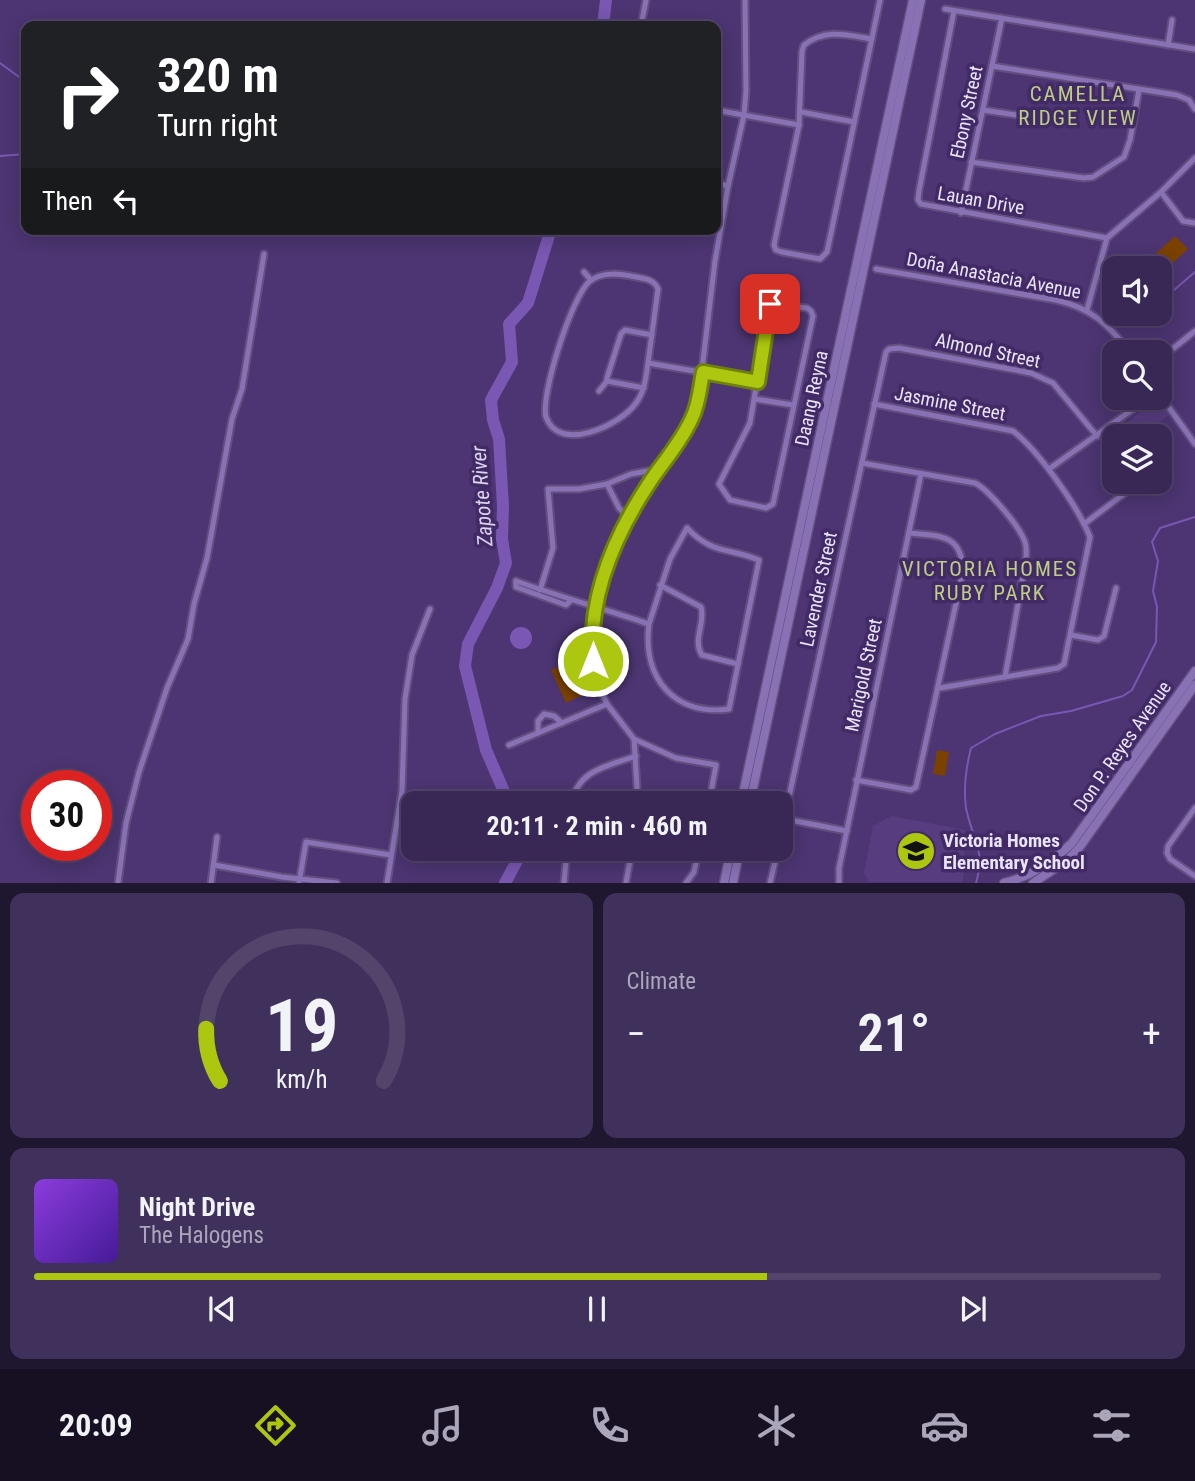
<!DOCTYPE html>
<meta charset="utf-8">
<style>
:root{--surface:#392856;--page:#40305c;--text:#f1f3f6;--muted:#aba6b9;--line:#53446c;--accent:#adc60f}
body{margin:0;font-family:"Roboto Condensed",sans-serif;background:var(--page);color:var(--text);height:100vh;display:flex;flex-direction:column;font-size:26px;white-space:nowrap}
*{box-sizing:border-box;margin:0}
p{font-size:23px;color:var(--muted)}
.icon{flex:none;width:38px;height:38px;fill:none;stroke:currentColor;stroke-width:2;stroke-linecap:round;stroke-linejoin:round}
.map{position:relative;height:883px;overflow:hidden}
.details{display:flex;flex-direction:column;gap:10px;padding:10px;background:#1f162f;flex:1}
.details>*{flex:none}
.top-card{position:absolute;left:21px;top:21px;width:700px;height:214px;border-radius:14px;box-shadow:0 4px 18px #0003,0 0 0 2px var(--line);background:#202124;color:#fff;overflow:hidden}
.fabs{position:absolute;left:1102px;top:256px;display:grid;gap:14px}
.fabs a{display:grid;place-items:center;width:70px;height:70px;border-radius:14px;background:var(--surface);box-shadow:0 4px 18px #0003,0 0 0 2px var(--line);font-size:35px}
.speed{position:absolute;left:21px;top:770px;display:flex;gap:14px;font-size:35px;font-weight:700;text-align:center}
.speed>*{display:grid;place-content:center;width:91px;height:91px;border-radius:50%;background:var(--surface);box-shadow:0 4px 18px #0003,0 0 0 2px var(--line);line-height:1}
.speed .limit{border:10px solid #d22;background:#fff;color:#111}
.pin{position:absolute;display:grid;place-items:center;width:60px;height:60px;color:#fff;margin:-30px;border-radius:14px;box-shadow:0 4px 10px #0006}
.me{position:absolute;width:77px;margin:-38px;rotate:0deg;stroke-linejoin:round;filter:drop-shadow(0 0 5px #0008)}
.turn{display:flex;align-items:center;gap:24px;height:147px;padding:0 21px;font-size:32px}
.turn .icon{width:91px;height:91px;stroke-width:2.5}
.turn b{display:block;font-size:49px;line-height:60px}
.then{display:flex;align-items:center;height:66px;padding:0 21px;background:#0003;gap:14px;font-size:26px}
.big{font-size:52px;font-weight:700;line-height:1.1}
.details .card{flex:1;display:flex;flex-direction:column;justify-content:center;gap:10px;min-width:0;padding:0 24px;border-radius:14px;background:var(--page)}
.details .dial{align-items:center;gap:0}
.dial svg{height:182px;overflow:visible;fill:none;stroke:var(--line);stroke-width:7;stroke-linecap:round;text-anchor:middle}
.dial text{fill:var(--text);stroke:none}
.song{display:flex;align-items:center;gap:21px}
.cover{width:84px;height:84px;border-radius:10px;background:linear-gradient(135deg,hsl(270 70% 55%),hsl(260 70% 35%))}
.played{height:7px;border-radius:4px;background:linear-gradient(90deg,var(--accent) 65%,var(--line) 65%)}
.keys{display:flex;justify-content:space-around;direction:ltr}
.heat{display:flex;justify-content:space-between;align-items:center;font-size:38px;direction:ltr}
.details .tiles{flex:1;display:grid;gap:10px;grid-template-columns:1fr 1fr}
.card:last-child{grid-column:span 2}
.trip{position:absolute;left:401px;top:791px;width:392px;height:70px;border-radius:14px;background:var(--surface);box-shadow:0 4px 18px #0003,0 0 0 2px var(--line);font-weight:700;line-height:70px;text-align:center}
.menu{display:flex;height:112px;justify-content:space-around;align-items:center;background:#171022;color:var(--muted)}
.menu .icon{width:49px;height:49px}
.menu .active{color:var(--accent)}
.menu b{font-size:32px;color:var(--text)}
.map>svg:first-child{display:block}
.built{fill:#573d80}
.green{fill:#7a4101}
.water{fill:#7957b2}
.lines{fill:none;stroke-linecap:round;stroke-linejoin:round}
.stream{stroke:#7957b2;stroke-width:2}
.river{stroke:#7957b2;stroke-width:12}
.street-casing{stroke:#624e7f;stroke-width:9}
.secondary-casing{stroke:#624e7f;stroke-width:11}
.street{stroke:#8872b4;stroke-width:5}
.secondary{stroke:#8872b4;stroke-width:8}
.route-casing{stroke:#70810a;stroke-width:18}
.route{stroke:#adc60f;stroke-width:12}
.labels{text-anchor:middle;stroke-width:7;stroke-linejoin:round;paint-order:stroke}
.street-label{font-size:19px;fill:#eae3f9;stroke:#412a66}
.poi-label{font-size:19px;font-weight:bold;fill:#eae3f9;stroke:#412a66;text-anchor:start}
.neighbourhood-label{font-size:21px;letter-spacing:2px;fill:#bece83;stroke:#412a66}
.water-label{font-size:21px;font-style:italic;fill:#dbd4ed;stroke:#412a66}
</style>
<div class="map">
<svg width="1195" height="883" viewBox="0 0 1195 883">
<rect width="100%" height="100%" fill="#4c3572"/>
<g class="built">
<path d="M1157,399L1169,415L1140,436H1136L1126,423Z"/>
<path d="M892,816L965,830L963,882H869L864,873L873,826Z"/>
</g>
<g class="green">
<path d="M1175,236L1188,249L1166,269L1153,256Z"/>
<path d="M567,663L582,695L566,703L551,670Z"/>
<path d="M937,750L949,752L945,776L933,774Z"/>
</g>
<circle class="water" cx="521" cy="638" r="11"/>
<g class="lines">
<g class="stream">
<path d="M0,63L26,82"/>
<path d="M0,156L26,154"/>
<path d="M1160,302L1195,272"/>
<path d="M976,883C986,848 972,839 966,808C963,787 966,768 971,748L995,734L1041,716L1071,711L1123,696L1132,690L1156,642L1157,607L1153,591L1158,561L1152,542L1160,528L1195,517"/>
</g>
<g class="river">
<path d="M603,26L606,0"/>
<path d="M509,803L486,750L465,666L468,644L497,588L506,563L502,539L503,506L499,439L493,420L491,400L512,362L509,324L528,303L551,229"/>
<path d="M505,883L519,857V849"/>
</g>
<defs>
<g id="street">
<path d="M945,9L1195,49"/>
<path d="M954,11L919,191L918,200L921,204L1107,238"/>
<path d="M641,26L646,0"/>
<path d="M872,39C848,35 825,28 804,45L802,51L799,125L774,245L776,250L782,252L820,259L827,252C845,168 862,84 880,0"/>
<path d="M1168,45L1172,20"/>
<path d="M992,66L1177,95L1189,100L1195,109"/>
<path d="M716,110L799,125"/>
<path d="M983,110L1069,123"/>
<path d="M801,112L854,122"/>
<path d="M971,162L1084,178L1093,177L1124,157L1130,140L1139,90"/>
<path d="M716,183L728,186"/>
<path d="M1161,192L1183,221L1195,223"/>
<path d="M961,213L1002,18"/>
<path d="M876,269L1056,300C1091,308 1108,324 1130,352"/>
<path d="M584,272L591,280"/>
<path d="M770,304L807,308L811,311L813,316L773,504L766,508L730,500L719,484L750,423Z"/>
<path d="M1087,310L1107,238L1161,192L1195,158"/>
<path d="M1160,359L1195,331"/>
<path d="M648,363L658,289C654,279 645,279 636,277C621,274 603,271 590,281C572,295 540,396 546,417C559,454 621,425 636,403C645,391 646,376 648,363L758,382"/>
<path d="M644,388L607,381V378L621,334L625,330L652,335"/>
<path d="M599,391L607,381"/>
<path d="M1160,395L1195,444"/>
<path d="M755,399L793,405"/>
<path d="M874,404L1013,431C1039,451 1078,507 1090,537L1064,664L1058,668L940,688"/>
<path d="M862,463L975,483C989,490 1020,527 1025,542C1027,548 1026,553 1026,559L1005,677"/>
<path d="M1049,469L1150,397"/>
<path d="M607,484L619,508L629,518"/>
<path d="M1084,524L1133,487"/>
<path d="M516,581C560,597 605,609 649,624L670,559L687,528C713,555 728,547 759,560L729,709C674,716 642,678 649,624"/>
<path d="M516,581V587L566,605L571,600"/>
<path d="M660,585L701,607C706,622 692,640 702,655L738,664"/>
<path d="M540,590L553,548L548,489H579L607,484L631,474L659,469"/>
<path d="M1071,635L1098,640L1104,636L1116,588"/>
<path d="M538,733V721L544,714L554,716L562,723"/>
<path d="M634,739L676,758L716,765L709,803"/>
<path d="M509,745L607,704"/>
<path d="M856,780L911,790L916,787L963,571C962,534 940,536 909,533"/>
<path d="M572,803C577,770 608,766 636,756"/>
<path d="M638,803L634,739L607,704L600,688L593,661V620L602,581L616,545L646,487L685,432L698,403L715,261L728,186L744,115L746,91L745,0"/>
<path d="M1195,808L1168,846L1167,853L1170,859L1195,876"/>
<path d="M785,819L847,831"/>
<path d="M780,838L886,352L889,349L899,348L1031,373L1053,383L1097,436"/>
<path d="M214,865L282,877L337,883"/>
<path d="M118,883L126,823L139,772L167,688L188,639L194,604L207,558L232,419L242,389L264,254"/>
<path d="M211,883L217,837"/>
<path d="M299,883L306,842L391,855"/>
<path d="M387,883L402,791L405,699L412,655L430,609"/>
<path d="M564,883L567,849"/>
<path d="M626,883L632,849"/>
<path d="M686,883L694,872L699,849"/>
<path d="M770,883L778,849"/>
<path d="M839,883V868L921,474"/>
</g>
<g id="secondary">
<path d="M741,803L913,0"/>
<path d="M750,803L921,0"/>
<path d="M724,883L731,849"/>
<path d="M733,883L740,849"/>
<path d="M1004,883C1032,876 1052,862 1072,843L1195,671"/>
<path d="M1033,883L1065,862L1079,848L1195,685"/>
</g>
</defs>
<use href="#street" class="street-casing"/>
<use href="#secondary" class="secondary-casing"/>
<use href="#street" class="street"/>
<use href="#secondary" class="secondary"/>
</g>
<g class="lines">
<defs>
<path id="route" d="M593,661C588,599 614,537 648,485C662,463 681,443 692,418C699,404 700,387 703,372L758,382L770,304"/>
</defs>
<use href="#route" class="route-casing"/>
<use href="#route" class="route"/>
</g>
<defs>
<symbol id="school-disc" viewBox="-11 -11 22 22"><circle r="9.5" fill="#adc60f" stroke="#412a66"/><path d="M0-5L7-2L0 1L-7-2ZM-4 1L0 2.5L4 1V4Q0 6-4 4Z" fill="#111"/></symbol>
</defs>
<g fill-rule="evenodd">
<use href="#school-disc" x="894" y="829" width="44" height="44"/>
</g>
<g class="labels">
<g class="street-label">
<text transform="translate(966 112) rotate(-78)" y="7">Ebony Street</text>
<text transform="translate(981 200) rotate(10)" y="7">Lauan Drive</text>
<text transform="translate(994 275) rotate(11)" y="7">Doña Anastacia Avenue</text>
<text transform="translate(988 350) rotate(12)" y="7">Almond Street</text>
<text transform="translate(811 398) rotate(-78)" y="7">Daang Reyna</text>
<text transform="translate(950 403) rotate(11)" y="7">Jasmine Street</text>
<text transform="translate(818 589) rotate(-78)" y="7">Lavender Street</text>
<text transform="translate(863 675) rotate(-78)" y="7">Marigold Street</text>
<text transform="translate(1122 746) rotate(-55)" y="7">Don P. Reyes Avenue</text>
</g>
<g class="poi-label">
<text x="943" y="847">Victoria Homes<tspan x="943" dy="22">Elementary School</tspan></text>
</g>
<g class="neighbourhood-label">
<text x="1078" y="101">CAMELLA<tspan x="1078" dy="24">RIDGE VIEW</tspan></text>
<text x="990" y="576">VICTORIA HOMES<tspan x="990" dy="24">RUBY PARK</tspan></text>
</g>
<g class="water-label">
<text transform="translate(482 496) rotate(-94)" y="7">Zapote River</text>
</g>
</g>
</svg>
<div class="fabs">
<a><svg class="icon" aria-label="sound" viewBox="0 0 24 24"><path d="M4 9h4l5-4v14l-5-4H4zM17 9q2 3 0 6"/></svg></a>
<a><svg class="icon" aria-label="search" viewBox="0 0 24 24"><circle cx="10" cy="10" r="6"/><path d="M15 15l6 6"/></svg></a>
<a><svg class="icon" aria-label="layers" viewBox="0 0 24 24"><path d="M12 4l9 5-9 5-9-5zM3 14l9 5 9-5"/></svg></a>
</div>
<div class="speed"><div class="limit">30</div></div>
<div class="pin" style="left:770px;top:304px;background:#d93025"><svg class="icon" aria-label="arrive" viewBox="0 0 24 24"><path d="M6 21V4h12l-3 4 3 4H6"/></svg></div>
<svg class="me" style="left:593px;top:661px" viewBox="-20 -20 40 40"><circle r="17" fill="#adc60f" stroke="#fff" stroke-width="3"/><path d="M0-11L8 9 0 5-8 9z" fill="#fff"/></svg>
<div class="trip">20:11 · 2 min · 460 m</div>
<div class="top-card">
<div class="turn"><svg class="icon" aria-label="right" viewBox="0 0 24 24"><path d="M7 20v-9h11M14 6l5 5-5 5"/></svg><div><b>320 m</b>Turn right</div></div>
<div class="then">Then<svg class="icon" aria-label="left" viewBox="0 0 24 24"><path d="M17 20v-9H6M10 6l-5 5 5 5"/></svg></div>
</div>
</div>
<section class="details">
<div class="tiles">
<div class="card dial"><svg viewBox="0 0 100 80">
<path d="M14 69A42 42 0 1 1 86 69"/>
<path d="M14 69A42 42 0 0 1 8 46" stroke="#adc60f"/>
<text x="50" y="56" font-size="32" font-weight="700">19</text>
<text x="50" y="72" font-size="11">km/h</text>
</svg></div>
<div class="card"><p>Climate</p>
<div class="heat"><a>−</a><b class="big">21°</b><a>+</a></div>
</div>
<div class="card">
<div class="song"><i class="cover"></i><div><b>Night Drive</b><p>The Halogens</p></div></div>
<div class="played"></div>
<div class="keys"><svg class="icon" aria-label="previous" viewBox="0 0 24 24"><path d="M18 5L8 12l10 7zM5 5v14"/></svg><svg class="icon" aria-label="pause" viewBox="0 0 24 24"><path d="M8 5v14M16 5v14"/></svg><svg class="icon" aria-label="next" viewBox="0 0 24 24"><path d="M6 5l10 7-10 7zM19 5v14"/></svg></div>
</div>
</div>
</section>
<nav class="menu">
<b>20:09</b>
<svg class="icon active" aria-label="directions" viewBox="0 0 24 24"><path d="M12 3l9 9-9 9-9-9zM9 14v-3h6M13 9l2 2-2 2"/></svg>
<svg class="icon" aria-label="music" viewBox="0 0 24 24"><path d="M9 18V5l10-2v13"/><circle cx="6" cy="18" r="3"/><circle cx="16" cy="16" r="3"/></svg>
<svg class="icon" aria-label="phone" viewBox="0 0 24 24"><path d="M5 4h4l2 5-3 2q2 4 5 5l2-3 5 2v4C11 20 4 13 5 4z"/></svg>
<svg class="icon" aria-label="climate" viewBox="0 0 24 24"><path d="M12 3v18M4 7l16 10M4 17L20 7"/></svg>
<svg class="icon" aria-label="car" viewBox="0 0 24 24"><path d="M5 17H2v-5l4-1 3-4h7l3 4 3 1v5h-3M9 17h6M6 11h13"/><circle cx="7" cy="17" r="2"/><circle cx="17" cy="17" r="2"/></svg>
<svg class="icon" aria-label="filters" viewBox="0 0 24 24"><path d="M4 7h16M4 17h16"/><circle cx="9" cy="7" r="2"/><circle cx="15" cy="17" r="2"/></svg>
</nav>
